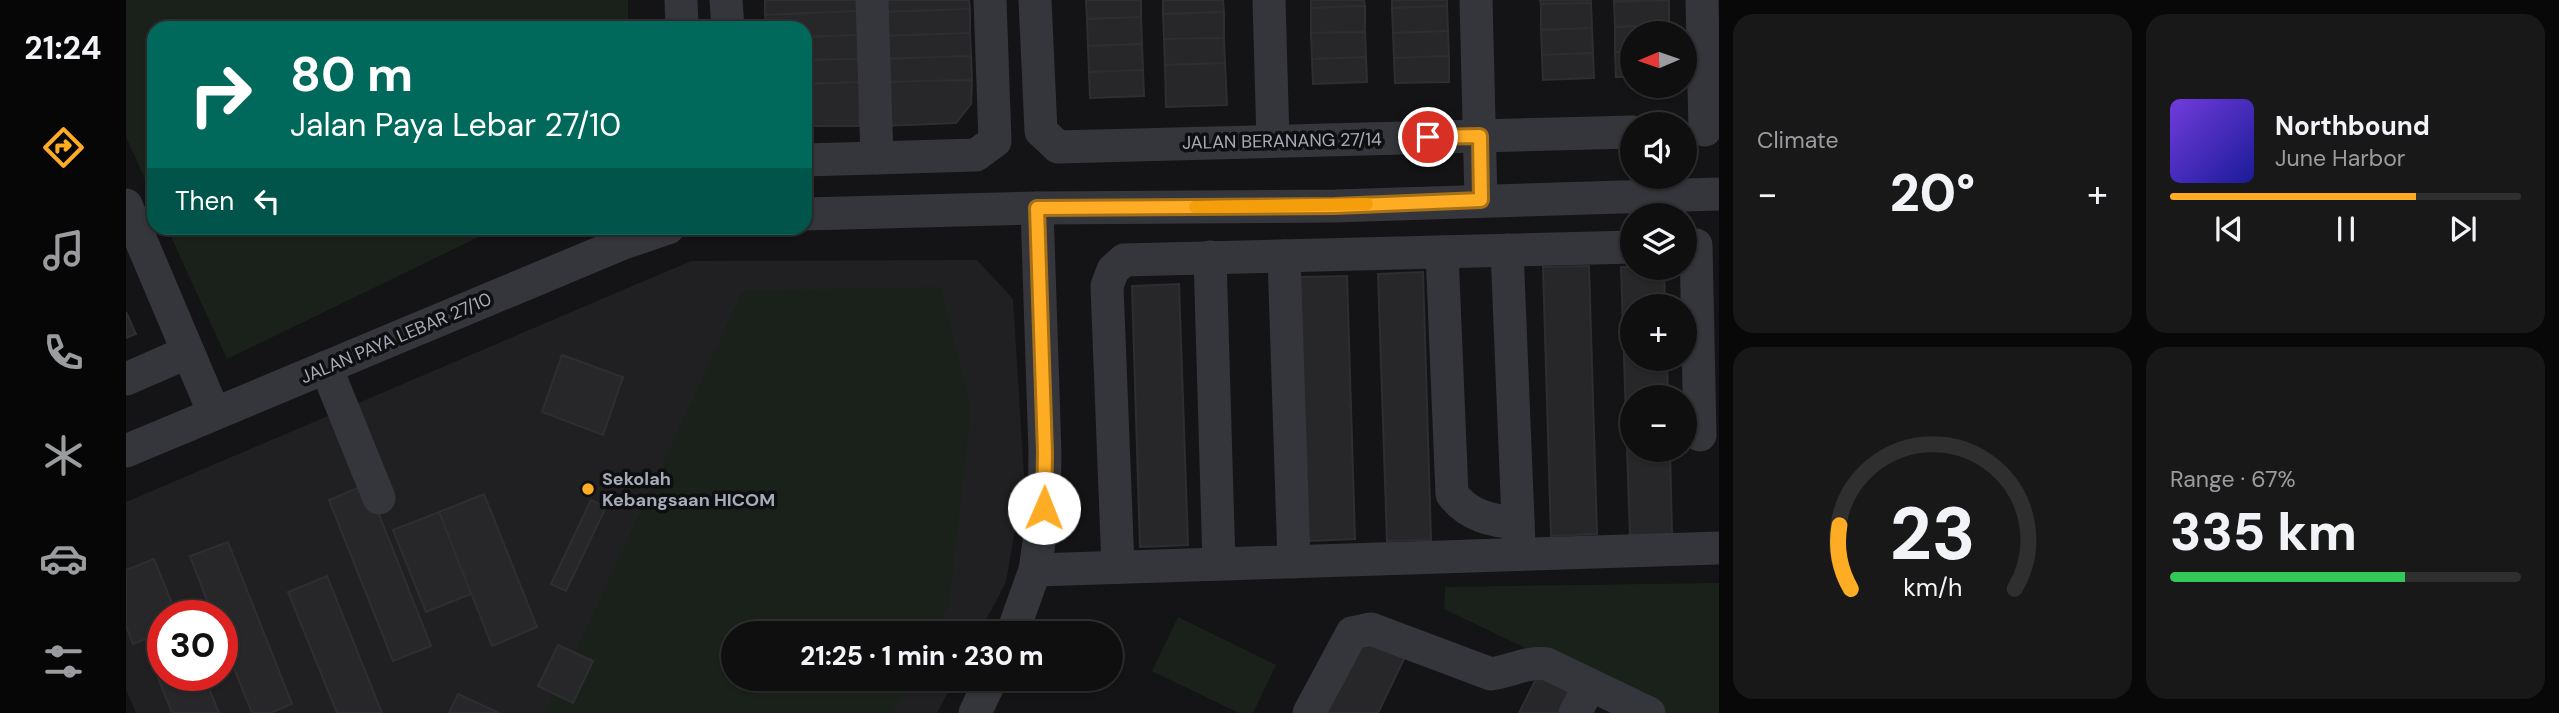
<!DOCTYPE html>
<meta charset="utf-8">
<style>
:root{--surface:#0f0f10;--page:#181819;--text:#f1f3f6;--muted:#9b9c9f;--line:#2f2f30;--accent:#feac24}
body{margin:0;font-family:"DM Sans",sans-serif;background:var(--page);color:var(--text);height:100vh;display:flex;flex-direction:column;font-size:26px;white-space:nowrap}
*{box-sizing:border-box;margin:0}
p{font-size:23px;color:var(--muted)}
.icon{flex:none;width:38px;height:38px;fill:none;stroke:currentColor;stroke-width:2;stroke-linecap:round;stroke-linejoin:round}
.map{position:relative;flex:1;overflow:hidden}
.sheet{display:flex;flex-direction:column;gap:14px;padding:14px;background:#080809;width:840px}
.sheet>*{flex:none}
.guide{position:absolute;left:21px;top:21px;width:665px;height:214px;border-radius:21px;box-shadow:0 2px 5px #0004,0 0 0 2px var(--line);background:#00695c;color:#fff;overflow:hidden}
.needle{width:46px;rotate:268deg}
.tools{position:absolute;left:1494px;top:21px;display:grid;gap:14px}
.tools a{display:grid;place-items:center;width:77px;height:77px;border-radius:50%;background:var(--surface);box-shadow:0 2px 5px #0004,0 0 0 2px var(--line);font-size:35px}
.speed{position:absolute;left:21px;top:600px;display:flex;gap:14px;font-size:35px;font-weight:700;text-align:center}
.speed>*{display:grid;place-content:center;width:91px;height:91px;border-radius:50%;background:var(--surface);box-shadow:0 2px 5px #0004,0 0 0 2px var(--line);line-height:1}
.speed .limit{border:10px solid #d22;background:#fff;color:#111}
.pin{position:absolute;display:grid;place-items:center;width:60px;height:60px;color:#fff;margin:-30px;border:4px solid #fff;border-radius:50%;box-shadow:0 2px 7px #0007}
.me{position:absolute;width:77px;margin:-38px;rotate:1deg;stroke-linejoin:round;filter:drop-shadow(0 0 5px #0008)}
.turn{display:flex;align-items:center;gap:24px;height:147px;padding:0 28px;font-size:32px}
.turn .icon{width:91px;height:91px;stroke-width:2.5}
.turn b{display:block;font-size:49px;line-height:60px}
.then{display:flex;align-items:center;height:66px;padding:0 28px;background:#0003;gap:14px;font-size:26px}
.big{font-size:52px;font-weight:800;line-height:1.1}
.sheet .widget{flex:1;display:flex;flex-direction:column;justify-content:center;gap:10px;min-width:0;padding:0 24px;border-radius:21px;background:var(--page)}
.sheet .dial{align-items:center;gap:0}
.dial svg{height:182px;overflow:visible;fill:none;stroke:var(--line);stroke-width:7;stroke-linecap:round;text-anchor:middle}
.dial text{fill:var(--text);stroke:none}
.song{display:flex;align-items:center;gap:21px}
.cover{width:84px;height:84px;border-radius:10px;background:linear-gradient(135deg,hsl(260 70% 55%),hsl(240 70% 35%))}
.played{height:7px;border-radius:4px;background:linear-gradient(90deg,var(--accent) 70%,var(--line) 70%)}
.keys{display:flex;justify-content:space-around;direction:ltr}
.heat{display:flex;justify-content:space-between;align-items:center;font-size:38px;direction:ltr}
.charge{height:10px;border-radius:5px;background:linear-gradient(90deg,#34c759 67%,var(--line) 0)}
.sheet .tiles{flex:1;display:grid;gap:14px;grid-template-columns:repeat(2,1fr)}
.trip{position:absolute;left:595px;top:621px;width:402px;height:70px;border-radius:35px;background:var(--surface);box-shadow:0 2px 5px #0004,0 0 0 2px var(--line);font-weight:800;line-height:70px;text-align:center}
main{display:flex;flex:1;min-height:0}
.tab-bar{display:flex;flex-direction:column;width:126px;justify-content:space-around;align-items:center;background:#060606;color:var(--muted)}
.tab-bar .icon{width:49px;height:49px}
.tab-bar .on{color:var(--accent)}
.tab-bar b{font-size:32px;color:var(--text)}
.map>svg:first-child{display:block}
.built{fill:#202023;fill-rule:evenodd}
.green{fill:#1a211b}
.building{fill:#27272a;stroke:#2e2e32;stroke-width:2}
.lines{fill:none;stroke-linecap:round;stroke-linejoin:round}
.minor{stroke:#35363b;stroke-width:33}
.route-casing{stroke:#a57017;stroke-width:18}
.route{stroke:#feac24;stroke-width:12}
.slow{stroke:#f59e0b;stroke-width:12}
.poi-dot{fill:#feac24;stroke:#0f0f11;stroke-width:2.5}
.labels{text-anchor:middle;stroke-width:7;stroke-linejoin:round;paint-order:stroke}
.street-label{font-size:18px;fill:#a5abb7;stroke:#0f0f11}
.poi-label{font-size:18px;font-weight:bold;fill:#a5abb7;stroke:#0f0f11;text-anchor:start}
</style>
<main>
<nav class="tab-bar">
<b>21:24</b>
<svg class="icon on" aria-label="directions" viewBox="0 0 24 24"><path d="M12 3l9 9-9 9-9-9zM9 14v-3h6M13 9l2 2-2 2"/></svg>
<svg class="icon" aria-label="music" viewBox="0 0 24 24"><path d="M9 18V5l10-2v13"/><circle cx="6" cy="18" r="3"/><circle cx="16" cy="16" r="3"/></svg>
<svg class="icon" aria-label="phone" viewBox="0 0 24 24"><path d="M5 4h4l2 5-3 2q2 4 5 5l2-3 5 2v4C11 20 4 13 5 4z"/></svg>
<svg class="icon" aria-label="climate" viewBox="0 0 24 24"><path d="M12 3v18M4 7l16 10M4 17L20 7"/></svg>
<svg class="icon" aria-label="car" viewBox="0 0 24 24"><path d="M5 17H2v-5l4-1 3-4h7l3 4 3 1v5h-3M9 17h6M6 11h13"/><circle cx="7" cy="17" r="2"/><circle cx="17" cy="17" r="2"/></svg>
<svg class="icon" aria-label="filters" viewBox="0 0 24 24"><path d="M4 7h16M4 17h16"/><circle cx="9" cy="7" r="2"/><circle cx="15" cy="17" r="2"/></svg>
</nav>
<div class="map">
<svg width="1593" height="713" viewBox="0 0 1593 713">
<rect width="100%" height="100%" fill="#141416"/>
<path class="built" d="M851,260L887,299L898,477L880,582L853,633L607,634V679H829L811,713H10L0,690V502L565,261ZM37,616H96V676H37Z"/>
<g class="green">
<path d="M0,0H502V28H28V199L0,137Z"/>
<path d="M41,228H367V230L101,359Z"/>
<path d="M815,287L845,407L823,604L807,633L607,634V679H784L766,713H419L428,694L447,702L467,662L449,653L617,291Z"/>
<path d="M1593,583V713H1535L1318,609L1319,587Z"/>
<path d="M1052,617L1150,665L1127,713H1113L1026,671Z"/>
</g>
<g class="building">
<path d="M639,0H731L732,11L639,15Z"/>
<path d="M754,0H843L844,9L754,12Z"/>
<path d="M960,0H1015V17L961,19Z"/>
<path d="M1037,0H1097L1098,12L1037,14Z"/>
<path d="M1185,0H1238L1239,6L1185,8Z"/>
<path d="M1266,0H1321V6L1266,8Z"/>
<path d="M1414,0H1465V3L1415,4Z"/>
<path d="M1488,0H1543L1488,2Z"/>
<path d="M1543,0V25L1489,27L1488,2Z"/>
<path d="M1465,3L1466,28L1415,30V4Z"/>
<path d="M1239,6V32L1185,33V8Z"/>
<path d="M1321,6L1322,31L1267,33L1266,8Z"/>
<path d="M844,9V33L755,36L754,12Z"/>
<path d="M732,11L733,35L679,37V28H640L639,15Z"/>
<path d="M1098,12V38L1038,39L1037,14Z"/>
<path d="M1015,17L1016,44L962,46L961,19Z"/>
<path d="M1543,25L1544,33H1507V52H1489V27Z"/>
<path d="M1466,28L1467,53L1416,55L1415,30Z"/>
<path d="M1322,31L1323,56L1268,58L1267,33Z"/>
<path d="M1239,32L1240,57L1186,59L1185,33Z"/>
<path d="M844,33L845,56L756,59L755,36Z"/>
<path d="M733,35V59L679,60V37Z"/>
<path d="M1098,38L1099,63L1039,65L1038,39Z"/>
<path d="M1016,44L1017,70L963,72L962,46Z"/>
<path d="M1489,52H1507V77H1490Z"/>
<path d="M1467,53L1468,78L1417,80L1416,55Z"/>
<path d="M845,56L846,80L757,82L756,59Z"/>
<path d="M1323,56V82L1269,83L1268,58Z"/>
<path d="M1240,57L1241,82L1187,84L1186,59Z"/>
<path d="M733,59L734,82L679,84V60Z"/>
<path d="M1099,63L1101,105L1040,107L1039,65Z"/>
<path d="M1017,70L1018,96L964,98L963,72Z"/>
<path d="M846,80L845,104L830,123L758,126L757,82Z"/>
<path d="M734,82L733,126H679V84Z"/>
<path d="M1463,266L1471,534L1425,536L1417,267Z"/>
<path d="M1495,267L1538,268L1539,306H1507V359H1541L1542,397H1507V450H1544L1546,534L1504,536Z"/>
<path d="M1297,272L1305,540L1261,541L1252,274Z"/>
<path d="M1221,276L1229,539L1182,541L1174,277Z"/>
<path d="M1053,284L1062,545L1014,547L1006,286Z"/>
<path d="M0,312L10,334L0,338Z"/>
<path d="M436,355L497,377L477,435L416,412Z"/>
<path d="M241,484L305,646L267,661L203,500Z"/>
<path d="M358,494L411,627L366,646L313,512Z"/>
<path d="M465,500L480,507L440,591L425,584Z"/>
<path d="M313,512L345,594L300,612L267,530Z"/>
<path d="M102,542L166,704L144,713H126L96,638V616H87L64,556Z"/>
<path d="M28,559L51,616H37V632L7,644L0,626V570Z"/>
<path d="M201,576L256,713H211L162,592Z"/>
<path d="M1237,639L1278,659L1252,713H1200Z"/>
<path d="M37,643V676H78L93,713H46L21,650Z"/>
<path d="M432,645L467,661L447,703L412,686Z"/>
<path d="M1414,671L1453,691L1442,713H1393Z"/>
<path d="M332,694L373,713H323Z"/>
</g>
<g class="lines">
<g class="minor">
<path d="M555,0L556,28"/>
<path d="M600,0L602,28"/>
<path d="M746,0L751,158"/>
<path d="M909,0L915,131L932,147L1507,132"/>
<path d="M1143,0L1147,141"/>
<path d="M1350,0L1355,200"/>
<path d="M1576,0L1579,130"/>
<path d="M679,160L850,155L869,141L864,0"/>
<path d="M0,205L88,413"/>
<path d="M679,214L911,208L1209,206L1593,194"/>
<path d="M1570,245L1574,435"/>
<path d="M1381,250L1393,545"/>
<path d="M1316,252L1326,494C1342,516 1366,521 1392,523"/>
<path d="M1158,256L1168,562"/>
<path d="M1084,257L1093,564"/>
<path d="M200,367L253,498"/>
<path d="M0,379L62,352"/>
<path d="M0,451L495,244L542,228"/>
<path d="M992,567L981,286L987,270L998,260L1507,247"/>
<path d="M909,570L1593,548"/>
<path d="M886,634L909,570L918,508L919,453L911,208"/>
<path d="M849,713L865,679"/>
<path d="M1183,713L1226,633L1245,629L1365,674C1385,671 1402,661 1421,664L1523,713"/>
<path d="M1449,713L1464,685"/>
</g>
</g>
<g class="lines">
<defs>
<path id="route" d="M918,508L919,453L911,208L1209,206L1355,200L1354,136L1302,137"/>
</defs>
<use href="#route" class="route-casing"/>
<use href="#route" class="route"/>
<path class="slow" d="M1069,207L1241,204"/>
</g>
<circle class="poi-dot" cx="462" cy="489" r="7"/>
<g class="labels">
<g class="street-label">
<text transform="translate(1156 141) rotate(-1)" y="6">JALAN BERANANG 27/14</text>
<text transform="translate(270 338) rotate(-23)" y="6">JALAN PAYA LEBAR 27/10</text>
</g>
<g class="poi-label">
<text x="476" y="485">Sekolah<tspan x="476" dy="21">Kebangsaan HICOM</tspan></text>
</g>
</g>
</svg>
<div class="tools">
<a><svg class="needle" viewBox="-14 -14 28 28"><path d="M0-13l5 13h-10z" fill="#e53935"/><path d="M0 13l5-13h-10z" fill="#9b9c9f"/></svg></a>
<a><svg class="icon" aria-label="sound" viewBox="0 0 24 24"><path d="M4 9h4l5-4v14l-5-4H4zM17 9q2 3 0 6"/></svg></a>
<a><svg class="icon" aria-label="layers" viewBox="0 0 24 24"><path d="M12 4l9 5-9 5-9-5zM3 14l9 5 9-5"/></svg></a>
<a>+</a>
<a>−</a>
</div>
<div class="speed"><div class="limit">30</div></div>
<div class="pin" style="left:1302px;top:137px;background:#d93025"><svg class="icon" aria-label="arrive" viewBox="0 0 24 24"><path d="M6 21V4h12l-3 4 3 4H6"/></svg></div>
<svg class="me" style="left:918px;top:508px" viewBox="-20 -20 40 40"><circle r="19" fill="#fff"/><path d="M0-13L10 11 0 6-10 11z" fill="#feac24"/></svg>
<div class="trip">21:25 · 1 min · 230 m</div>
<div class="guide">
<div class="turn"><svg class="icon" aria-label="right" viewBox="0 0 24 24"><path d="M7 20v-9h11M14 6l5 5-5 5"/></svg><div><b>80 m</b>Jalan Paya Lebar 27/10</div></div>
<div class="then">Then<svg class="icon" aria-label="left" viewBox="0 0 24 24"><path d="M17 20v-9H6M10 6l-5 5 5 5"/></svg></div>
</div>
</div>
<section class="sheet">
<div class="tiles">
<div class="widget"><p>Climate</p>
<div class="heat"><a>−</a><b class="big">20°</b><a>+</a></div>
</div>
<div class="widget">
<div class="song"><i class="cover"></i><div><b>Northbound</b><p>June Harbor</p></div></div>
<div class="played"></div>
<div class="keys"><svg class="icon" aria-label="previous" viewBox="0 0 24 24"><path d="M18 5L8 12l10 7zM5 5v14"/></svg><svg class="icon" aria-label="pause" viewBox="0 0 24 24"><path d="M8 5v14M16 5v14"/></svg><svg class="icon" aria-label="next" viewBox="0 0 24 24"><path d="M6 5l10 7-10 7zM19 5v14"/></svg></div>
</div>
<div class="widget dial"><svg viewBox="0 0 100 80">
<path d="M14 69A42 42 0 1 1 86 69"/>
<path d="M14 69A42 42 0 0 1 9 41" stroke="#feac24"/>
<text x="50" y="56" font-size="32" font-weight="700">23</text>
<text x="50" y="72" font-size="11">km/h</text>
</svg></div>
<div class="widget"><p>Range · 67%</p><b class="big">335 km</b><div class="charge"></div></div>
</div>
</section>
</main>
